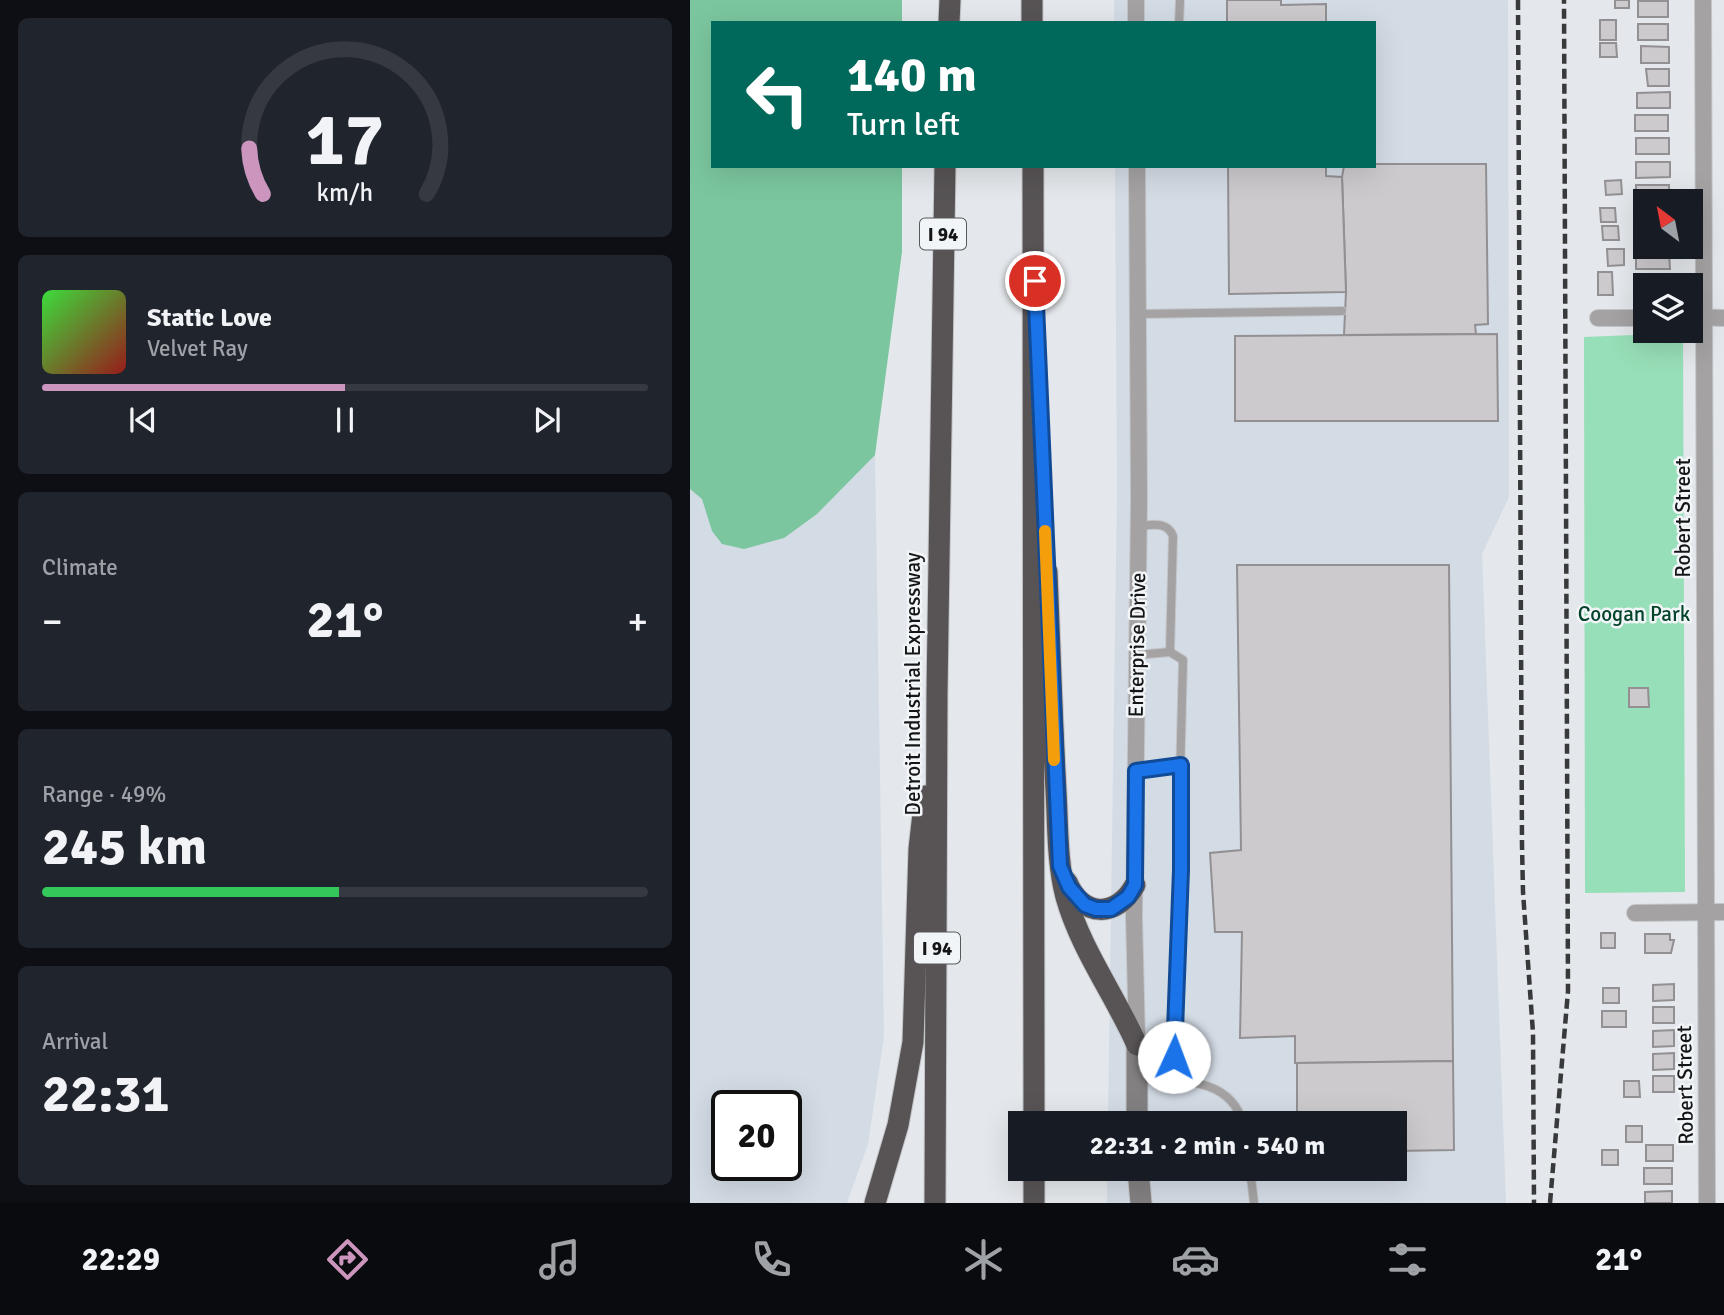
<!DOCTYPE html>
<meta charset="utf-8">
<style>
:root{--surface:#171b24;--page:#20242c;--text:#f1f3f6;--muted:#9ea1a6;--line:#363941;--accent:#cb95be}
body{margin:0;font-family:Signika,sans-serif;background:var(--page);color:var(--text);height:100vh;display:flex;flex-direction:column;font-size:26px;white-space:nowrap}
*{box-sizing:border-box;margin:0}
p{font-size:23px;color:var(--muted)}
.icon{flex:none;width:38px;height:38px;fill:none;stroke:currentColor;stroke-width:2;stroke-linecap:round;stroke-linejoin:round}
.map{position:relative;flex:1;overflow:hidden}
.details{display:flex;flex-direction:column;gap:18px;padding:18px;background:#0d0f14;width:690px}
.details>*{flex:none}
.hud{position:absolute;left:21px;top:21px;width:665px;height:147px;border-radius:0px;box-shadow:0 7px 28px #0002;background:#00695c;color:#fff;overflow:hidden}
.needle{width:46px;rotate:328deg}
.tools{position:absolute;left:943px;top:189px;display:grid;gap:14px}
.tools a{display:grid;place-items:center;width:70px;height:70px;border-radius:0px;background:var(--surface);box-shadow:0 7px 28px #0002;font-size:35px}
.speed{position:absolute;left:21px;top:1090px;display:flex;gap:14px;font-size:35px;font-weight:700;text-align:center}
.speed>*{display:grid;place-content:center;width:91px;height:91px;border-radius:50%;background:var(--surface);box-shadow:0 7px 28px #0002;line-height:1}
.speed .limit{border:4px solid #111;border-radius:10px;background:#fff;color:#111}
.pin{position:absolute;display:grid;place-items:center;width:60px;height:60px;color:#fff;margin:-30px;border:4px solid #fff;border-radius:50%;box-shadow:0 2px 7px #0007}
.me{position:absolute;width:77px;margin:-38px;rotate:2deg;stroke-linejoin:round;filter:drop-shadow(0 0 5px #0008)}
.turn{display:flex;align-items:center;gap:24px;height:147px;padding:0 21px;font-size:32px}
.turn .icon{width:91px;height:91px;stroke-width:2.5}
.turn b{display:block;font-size:49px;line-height:60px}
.big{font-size:52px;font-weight:700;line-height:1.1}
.details .widget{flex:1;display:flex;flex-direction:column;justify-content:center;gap:10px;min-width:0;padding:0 24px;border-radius:10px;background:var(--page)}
.details .dial{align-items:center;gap:0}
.dial svg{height:182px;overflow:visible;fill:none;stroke:var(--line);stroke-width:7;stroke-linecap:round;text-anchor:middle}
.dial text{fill:var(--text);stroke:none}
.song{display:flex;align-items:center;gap:21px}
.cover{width:84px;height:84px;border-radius:10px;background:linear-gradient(135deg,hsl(120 70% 55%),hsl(0 70% 35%))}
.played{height:7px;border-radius:4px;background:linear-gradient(90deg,var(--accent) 50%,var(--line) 50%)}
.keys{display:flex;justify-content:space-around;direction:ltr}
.heat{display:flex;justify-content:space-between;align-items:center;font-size:38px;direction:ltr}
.charge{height:10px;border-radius:5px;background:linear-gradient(90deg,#34c759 49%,var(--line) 0)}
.trip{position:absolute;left:318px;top:1111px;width:399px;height:70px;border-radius:0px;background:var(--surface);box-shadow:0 7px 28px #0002;font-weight:700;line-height:70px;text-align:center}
.tabs{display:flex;height:112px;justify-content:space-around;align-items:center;background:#090b0e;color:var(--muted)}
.tabs .icon{width:49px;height:49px}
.tabs .current{color:var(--accent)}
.tabs b{font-size:32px;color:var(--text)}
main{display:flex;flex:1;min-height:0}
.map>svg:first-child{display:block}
.built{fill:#d3dbe5;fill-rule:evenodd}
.green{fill:#97dfb8}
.forest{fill:#7bc69f}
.building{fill:#cdcacd;stroke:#939093;stroke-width:2}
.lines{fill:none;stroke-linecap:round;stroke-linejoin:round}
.lane-casing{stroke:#c3c5c9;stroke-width:10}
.street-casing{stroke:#c3c5c9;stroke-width:18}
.secondary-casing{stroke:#c3c5c9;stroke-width:23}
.highway-casing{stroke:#c3c5c9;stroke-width:23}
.lane{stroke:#a4a2a2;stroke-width:8}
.street{stroke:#a4a2a2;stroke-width:16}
.secondary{stroke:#838081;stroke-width:21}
.highway{stroke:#585455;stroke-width:21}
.rail{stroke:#38393a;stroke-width:4.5;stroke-dasharray:10 5;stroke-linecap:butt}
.route-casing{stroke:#114b97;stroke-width:18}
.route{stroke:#1a73e8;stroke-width:12}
.slow{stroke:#f59e0b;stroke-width:12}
.labels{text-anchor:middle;stroke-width:5;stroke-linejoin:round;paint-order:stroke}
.shield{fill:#f2f5f8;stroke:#57585a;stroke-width:2}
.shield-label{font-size:19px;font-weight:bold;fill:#141516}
.street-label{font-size:21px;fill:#141516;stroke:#f2f5f8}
.park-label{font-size:21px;fill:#03432a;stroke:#f2f5f8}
</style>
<main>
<section class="details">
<div class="widget dial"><svg viewBox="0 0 100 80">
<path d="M14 69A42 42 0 1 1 86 69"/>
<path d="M14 69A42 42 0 0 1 8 49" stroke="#cb95be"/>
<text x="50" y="56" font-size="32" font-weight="700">17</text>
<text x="50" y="72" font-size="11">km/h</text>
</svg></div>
<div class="widget">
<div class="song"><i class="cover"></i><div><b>Static Love</b><p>Velvet Ray</p></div></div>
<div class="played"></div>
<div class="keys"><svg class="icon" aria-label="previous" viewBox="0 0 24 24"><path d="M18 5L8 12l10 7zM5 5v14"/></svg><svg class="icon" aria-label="pause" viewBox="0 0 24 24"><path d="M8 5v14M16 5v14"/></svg><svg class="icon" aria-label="next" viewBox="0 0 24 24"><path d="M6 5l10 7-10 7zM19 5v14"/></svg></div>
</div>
<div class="widget"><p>Climate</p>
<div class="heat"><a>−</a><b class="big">21°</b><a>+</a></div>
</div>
<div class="widget"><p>Range · 49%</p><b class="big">245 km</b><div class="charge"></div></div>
<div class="widget"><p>Arrival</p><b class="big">22:31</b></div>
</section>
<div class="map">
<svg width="1035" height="1203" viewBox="0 0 1035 1203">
<rect width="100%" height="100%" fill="#e4e7eb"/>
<g class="built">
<path d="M0,0L23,23V166H196L185,455L194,1036L178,1144L157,1203H0ZM37,1106H96V1166H37Z"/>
<path d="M424,0H818L819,497L792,554L816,1203H417V1169H705V1124L418,1123L427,492L425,166H684V23H424Z"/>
</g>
<path class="green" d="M993,333L995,892L895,893L894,337Z"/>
<path class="forest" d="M0,0H212V23H23V166H212V252L185,455L127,514L94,538L54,549L32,544L22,531L12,499L0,489Z"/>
<g class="building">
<path d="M537,0H591V5L636,4V23H537Z"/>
<rect x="925" y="0" width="14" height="8"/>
<rect x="948" y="1" width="30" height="16"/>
<rect x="910" y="20" width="16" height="20"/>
<rect x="948" y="24" width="30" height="16"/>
<path d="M910,43H926L927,57H910Z"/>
<path d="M951,46L979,47V63H951Z"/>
<path d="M956,69H979V86H958Z"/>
<path d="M980,92V108H947V93Z"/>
<rect x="945" y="115" width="33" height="16"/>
<rect x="946" y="138" width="33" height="16"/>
<path d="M946,162H980V177L946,178Z"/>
<path d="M684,164H796L798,324L785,325L786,334L654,335L656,292L652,177L654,166H684Z"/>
<path d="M538,166H636V176L652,177L656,292L539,294Z"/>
<path d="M931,180L932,194L916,195L915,181Z"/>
<path d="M946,185H979V200L946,201Z"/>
<path d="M910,208H925L926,222H911Z"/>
<path d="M946,208H956V223L946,224Z"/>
<path d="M912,226H928L929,240H913Z"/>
<path d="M946,231H956V246L946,247Z"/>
<path d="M917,249H934V265L918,266Z"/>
<path d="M979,253L980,269H946V254Z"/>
<path d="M908,272H922L923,295H908Z"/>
<path d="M807,334L808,421H545V336Z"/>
<path d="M547,565H759L763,1061L605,1063V1036L550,1038L552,932H525L520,853L551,850Z"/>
<path d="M939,688H958L959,707H939Z"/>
<rect x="911" y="933" width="14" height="15"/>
<path d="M955,934H980V940H984L981,953H955Z"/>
<path d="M984,984V1000L963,1001V985Z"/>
<rect x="913" y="988" width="16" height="15"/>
<rect x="963" y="1007" width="21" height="16"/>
<rect x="912" y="1011" width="24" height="16"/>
<path d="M984,1030V1046L963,1047V1031Z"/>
<path d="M984,1053V1069L963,1070V1054Z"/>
<path d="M763,1061L764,1150L705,1151V1124H607V1063Z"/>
<rect x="963" y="1076" width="21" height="16"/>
<path d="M934,1081H949L950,1097H934Z"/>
<rect x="936" y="1126" width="16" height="16"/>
<rect x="956" y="1145" width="27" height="16"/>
<rect x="912" y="1150" width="16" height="15"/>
<rect x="954" y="1168" width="28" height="16"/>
<path d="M982,1191V1203H955V1192Z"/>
</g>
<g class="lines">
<defs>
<g id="lane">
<path d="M489,23L490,0"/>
<path d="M448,314L652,311"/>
<path d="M448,526C462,525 477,521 483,536L480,652"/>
<path d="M447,655L480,652L493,660L490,779L491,869L483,1080"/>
<path d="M446,771L491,765"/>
<path d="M447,1078C487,1081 541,1076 553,1124"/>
<path d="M560,1169L564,1203"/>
</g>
<g id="street">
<path d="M446,0V23"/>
<path d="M1013,0L1017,1203"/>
<path d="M1001,317L1035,318"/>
<path d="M908,318H956"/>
<path d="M945,913L1035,912"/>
<path d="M447,1039L444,917L449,499L447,166"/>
</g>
<g id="secondary">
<path d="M447,1045V1124"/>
<path d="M448,1169L451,1203"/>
</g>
<g id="highway">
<path d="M342,0V23"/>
<path d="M259,23L260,0"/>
<path d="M343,166L344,1124"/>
<path d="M357,572C360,645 362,718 366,791C368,825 367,863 376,897C391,950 425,995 447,1045"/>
<path d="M377,882C392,918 427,918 445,885"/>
<path d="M344,1169V1203"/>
<path d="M185,1203L208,1125L223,1042L229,849L235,796"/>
<path d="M245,1203L247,693L255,166"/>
</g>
</defs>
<use href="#lane" class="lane-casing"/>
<use href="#street" class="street-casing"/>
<use href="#secondary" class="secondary-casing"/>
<use href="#highway" class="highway-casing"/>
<use href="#lane" class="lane"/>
<use href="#street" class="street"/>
<use href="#secondary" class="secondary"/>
<use href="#highway" class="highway"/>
<g class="rail">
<path d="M828,0L832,845L833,892L843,1033L844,1203"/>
<path d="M860,1203L878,991L874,0"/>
</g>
</g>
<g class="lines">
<defs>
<path id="route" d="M345,281L370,866L379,887L395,905L406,909H421L438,897L445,885L446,771L491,765V870L484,1057"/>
</defs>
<use href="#route" class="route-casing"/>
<use href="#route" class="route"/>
<path class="slow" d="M355,531L364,760"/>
</g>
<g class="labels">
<g class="shield">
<rect x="230" y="218.5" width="46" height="31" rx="5"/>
<rect x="224" y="932.5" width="46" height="31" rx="5"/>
</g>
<g class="shield-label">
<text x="253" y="241">I 94</text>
<text x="247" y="955">I 94</text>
</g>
<g class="street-label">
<text transform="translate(993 518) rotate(-90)" y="7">Robert Street</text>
<text transform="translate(447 645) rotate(-89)" y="7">Enterprise Drive</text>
<text transform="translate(223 684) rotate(-90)" y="7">Detroit Industrial Expressway</text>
<text transform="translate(995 1085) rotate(-91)" y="7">Robert Street</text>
</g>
<g class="park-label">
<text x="944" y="621">Coogan Park</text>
</g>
</g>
</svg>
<div class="tools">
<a><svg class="needle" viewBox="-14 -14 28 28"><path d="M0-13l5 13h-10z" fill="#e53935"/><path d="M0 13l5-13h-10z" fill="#9ea1a6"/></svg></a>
<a><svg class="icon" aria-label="layers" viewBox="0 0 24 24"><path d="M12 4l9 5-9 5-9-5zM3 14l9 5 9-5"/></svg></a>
</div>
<div class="speed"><div class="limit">20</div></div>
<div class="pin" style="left:345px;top:281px;background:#d93025"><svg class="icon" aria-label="arrive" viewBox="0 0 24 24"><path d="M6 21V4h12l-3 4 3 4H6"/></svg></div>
<svg class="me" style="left:484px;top:1057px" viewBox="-20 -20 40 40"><circle r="19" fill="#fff"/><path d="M0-13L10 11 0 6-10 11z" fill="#1a73e8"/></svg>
<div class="trip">22:31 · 2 min · 540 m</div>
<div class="hud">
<div class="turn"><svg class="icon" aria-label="left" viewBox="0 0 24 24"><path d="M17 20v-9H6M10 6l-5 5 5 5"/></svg><div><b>140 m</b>Turn left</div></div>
</div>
</div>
</main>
<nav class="tabs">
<b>22:29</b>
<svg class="icon current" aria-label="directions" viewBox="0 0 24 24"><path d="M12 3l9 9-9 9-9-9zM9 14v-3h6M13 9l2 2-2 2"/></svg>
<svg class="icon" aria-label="music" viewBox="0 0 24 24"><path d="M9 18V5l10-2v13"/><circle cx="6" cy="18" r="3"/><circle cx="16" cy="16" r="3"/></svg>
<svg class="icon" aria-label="phone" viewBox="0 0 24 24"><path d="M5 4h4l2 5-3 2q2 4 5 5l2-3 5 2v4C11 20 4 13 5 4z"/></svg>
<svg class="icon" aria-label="climate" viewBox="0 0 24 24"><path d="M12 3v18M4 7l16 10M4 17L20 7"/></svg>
<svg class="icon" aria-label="car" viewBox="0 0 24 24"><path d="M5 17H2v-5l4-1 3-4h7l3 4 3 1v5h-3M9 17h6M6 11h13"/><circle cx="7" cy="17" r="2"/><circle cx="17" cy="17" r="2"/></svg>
<svg class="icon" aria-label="filters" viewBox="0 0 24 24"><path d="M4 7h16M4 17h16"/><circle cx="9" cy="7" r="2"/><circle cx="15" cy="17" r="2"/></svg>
<b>21°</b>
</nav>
